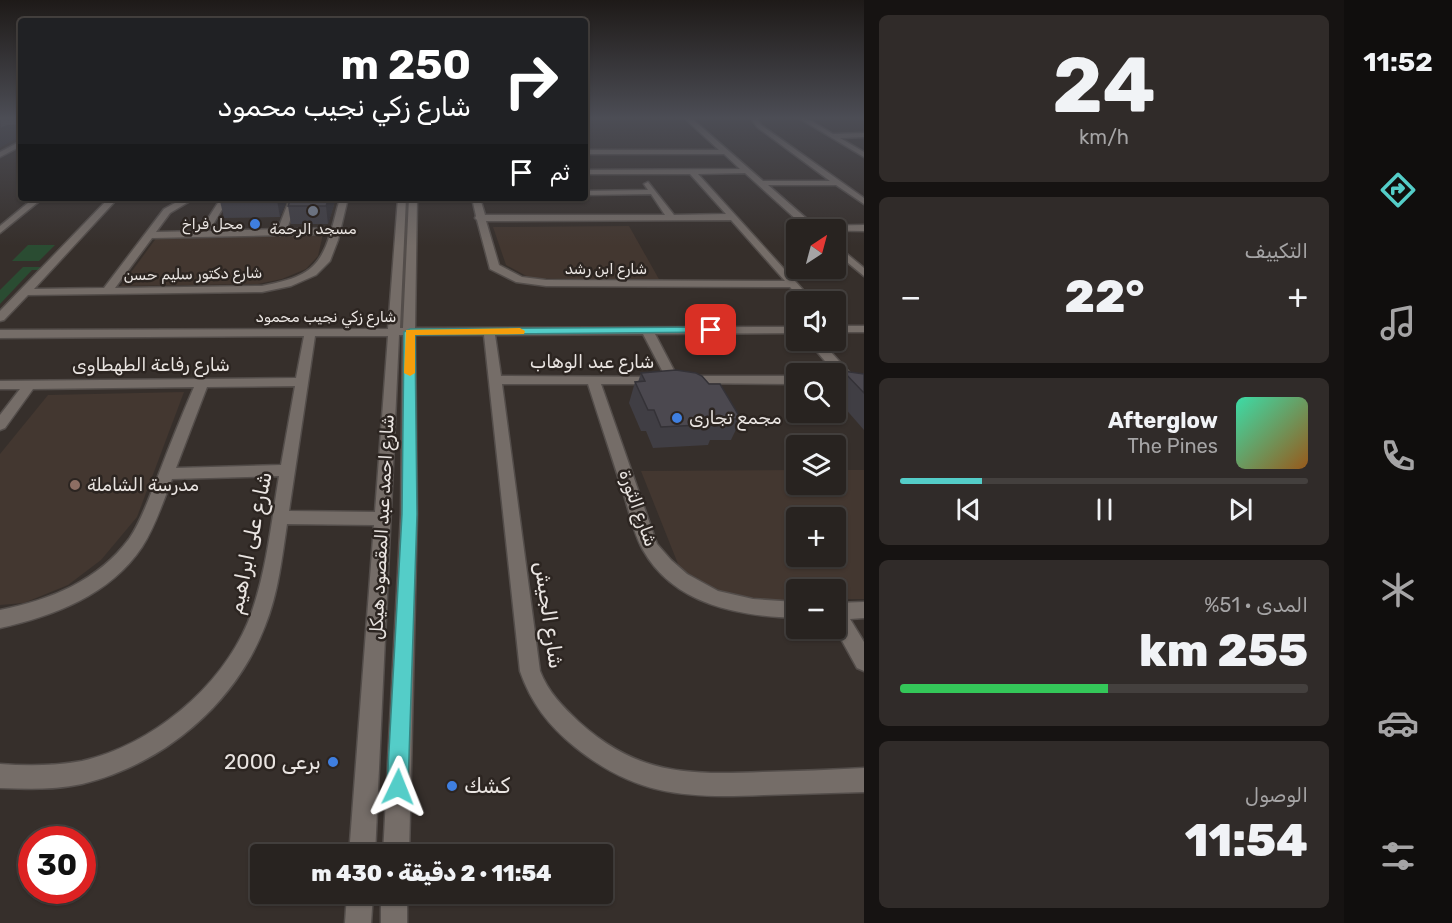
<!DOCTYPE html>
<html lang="ar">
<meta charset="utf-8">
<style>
:root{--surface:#282320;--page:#302b29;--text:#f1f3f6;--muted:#a5a4a5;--line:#44403e;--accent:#54cdc8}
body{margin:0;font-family:Rubik,"Noto Naskh Arabic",sans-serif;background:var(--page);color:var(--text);direction:rtl;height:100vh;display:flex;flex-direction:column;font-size:22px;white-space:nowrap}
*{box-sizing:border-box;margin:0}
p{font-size:20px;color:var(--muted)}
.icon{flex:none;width:33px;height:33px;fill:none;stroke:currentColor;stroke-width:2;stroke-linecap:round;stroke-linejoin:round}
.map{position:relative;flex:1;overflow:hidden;direction:ltr}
.side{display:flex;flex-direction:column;gap:15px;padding:15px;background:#161312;width:480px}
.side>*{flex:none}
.hud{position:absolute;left:18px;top:18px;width:570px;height:183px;border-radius:6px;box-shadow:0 2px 4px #0004,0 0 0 2px var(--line);direction:rtl;background:#202124;color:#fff;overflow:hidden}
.needle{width:39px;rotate:36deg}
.controls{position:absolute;left:786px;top:219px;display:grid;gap:12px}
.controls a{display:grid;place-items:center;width:60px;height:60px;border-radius:6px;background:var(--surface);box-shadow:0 2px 4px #0004,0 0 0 2px var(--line);font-size:30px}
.speed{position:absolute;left:18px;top:826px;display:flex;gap:12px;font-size:30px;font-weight:700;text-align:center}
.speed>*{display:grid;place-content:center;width:78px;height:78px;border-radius:50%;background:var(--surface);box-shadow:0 2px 4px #0004,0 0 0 2px var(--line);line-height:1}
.speed .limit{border:9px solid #d22;background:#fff;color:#111}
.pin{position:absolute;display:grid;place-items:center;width:51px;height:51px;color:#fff;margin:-26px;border-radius:12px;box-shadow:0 3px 9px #0006}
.me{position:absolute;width:66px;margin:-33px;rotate:2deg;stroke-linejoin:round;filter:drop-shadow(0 0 4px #0008)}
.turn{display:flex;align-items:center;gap:21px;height:126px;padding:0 18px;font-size:27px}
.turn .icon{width:78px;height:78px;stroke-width:2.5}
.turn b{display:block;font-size:42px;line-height:51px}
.then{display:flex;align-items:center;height:57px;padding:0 18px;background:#0003;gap:12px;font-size:22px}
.big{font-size:45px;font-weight:800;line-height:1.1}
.side .card{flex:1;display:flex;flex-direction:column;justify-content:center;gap:9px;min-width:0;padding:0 21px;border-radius:9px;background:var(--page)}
.side .dial{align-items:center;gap:0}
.dial b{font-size:78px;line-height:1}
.song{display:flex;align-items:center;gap:18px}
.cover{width:72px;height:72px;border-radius:9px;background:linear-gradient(135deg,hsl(160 70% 55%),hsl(30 70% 35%))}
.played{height:6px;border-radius:3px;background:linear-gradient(90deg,var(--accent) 20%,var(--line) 20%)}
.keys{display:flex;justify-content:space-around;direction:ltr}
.heat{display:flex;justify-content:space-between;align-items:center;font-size:33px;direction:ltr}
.charge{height:9px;border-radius:4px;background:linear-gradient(90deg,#34c759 51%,var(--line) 0)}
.trip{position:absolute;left:250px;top:844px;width:363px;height:60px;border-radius:6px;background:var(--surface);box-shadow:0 2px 4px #0004,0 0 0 2px var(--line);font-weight:800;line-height:60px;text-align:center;direction:rtl}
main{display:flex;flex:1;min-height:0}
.dock{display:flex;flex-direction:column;width:108px;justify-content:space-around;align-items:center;background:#100e0d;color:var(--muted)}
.dock .icon{width:42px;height:42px}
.dock .current{color:var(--accent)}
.dock b{font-size:27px;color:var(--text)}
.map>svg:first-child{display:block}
.built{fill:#433730;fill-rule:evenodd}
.green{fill:#2a4c32}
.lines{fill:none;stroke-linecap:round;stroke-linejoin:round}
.street-casing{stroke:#534d4a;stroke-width:3}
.street{fill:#756d68;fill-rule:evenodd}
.wall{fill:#403e44}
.shaded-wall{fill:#343237}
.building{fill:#4b484f;stroke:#343237;stroke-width:1.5}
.route{fill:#54cdc8;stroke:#378582;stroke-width:1.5}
.slow{fill:#f59e0b}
.worship-dot{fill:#6b7280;stroke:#2c2521;stroke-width:2}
.shop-dot{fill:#3f7fe0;stroke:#2c2521;stroke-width:2}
.education-dot{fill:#8d6e63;stroke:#2c2521;stroke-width:2}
.labels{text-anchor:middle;stroke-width:5;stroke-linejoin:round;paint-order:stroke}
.far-poi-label{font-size:15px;fill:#eae5e2;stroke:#2c2521;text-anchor:end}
.far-street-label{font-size:15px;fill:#eae5e2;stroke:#2c2521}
.street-label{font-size:18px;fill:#eae5e2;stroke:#2c2521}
.poi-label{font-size:18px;fill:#eae5e2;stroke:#2c2521;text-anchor:start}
.near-street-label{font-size:21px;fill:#eae5e2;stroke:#2c2521}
.near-poi-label{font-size:21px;fill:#eae5e2;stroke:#2c2521;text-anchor:end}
</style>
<main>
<nav class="dock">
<b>11:52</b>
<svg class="icon current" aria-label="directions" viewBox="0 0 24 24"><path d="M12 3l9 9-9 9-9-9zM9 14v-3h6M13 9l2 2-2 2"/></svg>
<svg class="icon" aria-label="music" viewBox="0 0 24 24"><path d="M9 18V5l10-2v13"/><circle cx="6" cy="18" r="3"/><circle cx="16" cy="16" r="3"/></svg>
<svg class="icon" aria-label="phone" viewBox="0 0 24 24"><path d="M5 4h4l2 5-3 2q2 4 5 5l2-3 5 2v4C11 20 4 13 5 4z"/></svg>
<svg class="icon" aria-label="climate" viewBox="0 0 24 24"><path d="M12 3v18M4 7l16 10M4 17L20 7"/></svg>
<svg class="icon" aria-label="car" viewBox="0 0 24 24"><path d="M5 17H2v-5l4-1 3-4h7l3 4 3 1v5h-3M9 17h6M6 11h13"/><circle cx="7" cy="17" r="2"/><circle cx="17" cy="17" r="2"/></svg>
<svg class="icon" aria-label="filters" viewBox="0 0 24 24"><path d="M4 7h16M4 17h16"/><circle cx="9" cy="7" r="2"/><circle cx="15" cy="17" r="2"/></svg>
</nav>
<section class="side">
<div class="card dial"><b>24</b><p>km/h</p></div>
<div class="card"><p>التكييف</p>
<div class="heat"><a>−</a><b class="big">22°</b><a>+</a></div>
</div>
<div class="card">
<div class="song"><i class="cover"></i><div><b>Afterglow</b><p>The Pines</p></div></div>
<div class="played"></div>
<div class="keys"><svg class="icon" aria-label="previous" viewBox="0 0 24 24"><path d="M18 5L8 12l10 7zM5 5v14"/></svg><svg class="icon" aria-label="pause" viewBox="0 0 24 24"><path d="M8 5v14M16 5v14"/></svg><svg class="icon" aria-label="next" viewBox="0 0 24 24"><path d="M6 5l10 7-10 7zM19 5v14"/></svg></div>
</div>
<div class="card"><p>المدى · 51%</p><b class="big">255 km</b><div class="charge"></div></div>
<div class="card"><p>الوصول</p><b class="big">11:54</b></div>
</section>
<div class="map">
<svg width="864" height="923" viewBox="0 0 864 923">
<rect width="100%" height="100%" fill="#362f2b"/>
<g class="built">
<path d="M629,226L660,281L530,278L506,265L493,227Z"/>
<path d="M323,234L318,256L306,269L282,279L258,284L121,286L157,237Z"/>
<path d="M184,392L137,517L101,560L68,585L24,603L0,605V454L48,395Z"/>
<path d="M796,470V484H836V470H864V599H836V590H796V600L744,601L714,596L682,574L641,471ZM796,518H836V556H796Z"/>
</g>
<g class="green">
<path d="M28,245H55L39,261H12Z"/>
<path d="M23,267H43L40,270H32L0,304V290Z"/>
</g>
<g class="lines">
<defs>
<g id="street">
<path d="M683,117H690L763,181H830L757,127L752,120L754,117H760L758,120L761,125L864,198V204L836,185H768L815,226L864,225V231L808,230L745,173L698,174L814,302H803L790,287L546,286L516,282L490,269L477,220L475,218L476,216L472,198H480L485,215H665L651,194L585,195V191L648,190L644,184L648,182L674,215L726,214L690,174H585V170L740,169L724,154H585V150H719ZM731,220L785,281L546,280L522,277L499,265L486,221Z"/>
<path d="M797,117H805L833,134L864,133V137L840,138L864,152V157Z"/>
<path d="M21,141V146L0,157V152Z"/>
<path d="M34,198H43L0,233V226Z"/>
<path d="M109,198H118L34,289L104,288L164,209L184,198H195L170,213L156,232L200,231L221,198H229L209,231L278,229L290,198H298L287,229L332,228L340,198H348L338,240L330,261L316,275L291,286L262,292L28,295L4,320L0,321V311ZM330,234C319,273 300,278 262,286L115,288L152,238Z"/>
<path d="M398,198H406L400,328H403L409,198H417L415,328L796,327V333L655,334L679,380L673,384L667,380L643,334L495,335L501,376L664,377L665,380L659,384H601L657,544L671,560L687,574L718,591L753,599L796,602V618C739,616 674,605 643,550C633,533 629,509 622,489C611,454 599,419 588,384H502L540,671C548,692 563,707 579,722C638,775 688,775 763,772C797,771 830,770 864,768V792C831,793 797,794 764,795C688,798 637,797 575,747C549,726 531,703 520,671L484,335H415L417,514L409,855H383L401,514L403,335H399L375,855H349L374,525L287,524C282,558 278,594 265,626C235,704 164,764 82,784C55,790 27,789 0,788V764C27,766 55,766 82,761C151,745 220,689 248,622C266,577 271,524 279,476L172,479C163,502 155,527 142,547C110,595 54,616 0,628V610C50,600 98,581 129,539C142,520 149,497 158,476C169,447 181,417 194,387L33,389L5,428L0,430V415L20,389H0V381L296,378L304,336L0,338V330L388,329ZM315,336H388L375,512L289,511ZM295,386L281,465L176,468L207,387Z"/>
<path d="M836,245L864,268V276L836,253Z"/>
<rect x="836" y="326" width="28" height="6"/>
<path d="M807,340H820L858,382L860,385L858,388H848Z"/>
<path d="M686,376H796V384L681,383L680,380Z"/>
<path d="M864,602V618L850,619L864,642V671L857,668L835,628L836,603Z"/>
<path d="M347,894H373L371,923H345Z"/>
<rect x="381" y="894" width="26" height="29"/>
</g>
</defs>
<use href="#street" class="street-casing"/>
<use href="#street" class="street"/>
</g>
<g class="wall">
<path d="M288,198L280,217L224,218L220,201Z"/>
<path d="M336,198L328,224H291L288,206Z"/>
<path d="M843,371L864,374V430L836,398V382Z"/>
<path d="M641,373L741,419L731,440H710L708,445L653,448L646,431H641L629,403L635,382H638Z"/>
</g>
<g class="shaded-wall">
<path d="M21,122V139L13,140L0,148V129L6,126Z"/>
<path d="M278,198H288L280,217L277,200Z"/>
<path d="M329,198H336L328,224L326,206Z"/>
</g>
<g class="building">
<path d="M0,117H21V122L16,125L6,126L0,129Z"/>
<path d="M222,198H278L277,200L220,201Z"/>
<path d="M291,198H329L326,206H288Z"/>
<path d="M676,370L696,373L702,376L709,384H720L741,419H716L718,424L661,427L654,410H648L635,382L645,381L641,373Z"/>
<path d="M843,371L864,374V393Z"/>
</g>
<linearGradient id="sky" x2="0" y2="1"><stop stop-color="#1e1a18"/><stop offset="0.48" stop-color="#4c4d55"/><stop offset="1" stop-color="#4c4d55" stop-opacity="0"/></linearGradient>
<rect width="864" height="246" fill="url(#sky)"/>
<path class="route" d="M711,327L716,330L715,332L415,335L417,514L408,787L405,794L398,798L390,794L387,787L402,514L404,332L410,329Z"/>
<path class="slow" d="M520,328L525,331L524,334L415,335V373L410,376L404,373L406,330Z"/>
<circle class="worship-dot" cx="313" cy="211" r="6"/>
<g class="shop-dot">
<circle cx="255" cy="224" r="6"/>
<circle cx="677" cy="418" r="6"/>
<circle cx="333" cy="762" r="6"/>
<circle cx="452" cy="786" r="6"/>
</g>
<circle class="education-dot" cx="75" cy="485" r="6"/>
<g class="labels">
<g class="far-poi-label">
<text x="243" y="229">محل فراخ</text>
<text x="313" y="234" text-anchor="middle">مسجد الرحمة</text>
</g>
<g class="far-street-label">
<text x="606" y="274">شارع ابن رشد</text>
<text transform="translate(193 274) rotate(-1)" y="5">شارع دكتور سليم حسن</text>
<text x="326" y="322">شارع زكي نجيب محمود</text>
</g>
<g class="street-label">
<text x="592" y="368">شارع عبد الوهاب</text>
<text x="151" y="371">شارع رفاعة الطهطاوى</text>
<text transform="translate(638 508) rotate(70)" y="6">شارع الثورة</text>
<text transform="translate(382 527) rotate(-87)" y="6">شارع احمد عبد المقصود هيكل</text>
</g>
<g class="poi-label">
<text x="689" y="424">مجمع تجارى</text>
<text x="87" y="491">مدرسة الشاملة</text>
</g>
<g class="near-street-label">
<text transform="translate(250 543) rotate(-78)" y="7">شارع على ابراهيم</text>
<text transform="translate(549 615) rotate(82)" y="7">شارع الجيش</text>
</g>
<g class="near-poi-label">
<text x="321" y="769">برعى 2000</text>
<text x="464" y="793" text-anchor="start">كشك</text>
</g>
</g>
</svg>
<div class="controls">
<a><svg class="needle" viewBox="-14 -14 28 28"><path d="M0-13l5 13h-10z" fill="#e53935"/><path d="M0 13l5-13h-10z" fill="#a5a4a5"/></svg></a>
<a><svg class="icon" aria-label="sound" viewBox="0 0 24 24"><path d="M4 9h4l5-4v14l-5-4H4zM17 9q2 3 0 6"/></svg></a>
<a><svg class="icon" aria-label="search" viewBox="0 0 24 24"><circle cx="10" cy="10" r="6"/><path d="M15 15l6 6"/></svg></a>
<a><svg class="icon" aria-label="layers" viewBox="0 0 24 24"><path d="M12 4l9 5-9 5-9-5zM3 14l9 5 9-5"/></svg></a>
<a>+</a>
<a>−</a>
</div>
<div class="speed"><div class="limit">30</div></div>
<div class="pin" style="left:711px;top:330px;background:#d93025"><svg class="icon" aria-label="arrive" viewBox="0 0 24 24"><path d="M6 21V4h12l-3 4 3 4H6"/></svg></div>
<svg class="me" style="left:398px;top:787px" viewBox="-20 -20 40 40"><path d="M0-17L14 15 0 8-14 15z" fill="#54cdc8" stroke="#fff" stroke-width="4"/></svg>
<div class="trip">11:54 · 2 دقيقة · 430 m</div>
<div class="hud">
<div class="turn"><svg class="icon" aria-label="right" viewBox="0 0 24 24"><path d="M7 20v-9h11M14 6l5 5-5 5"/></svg><div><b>250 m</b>شارع زكي نجيب محمود</div></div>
<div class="then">ثم<svg class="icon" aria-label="arrive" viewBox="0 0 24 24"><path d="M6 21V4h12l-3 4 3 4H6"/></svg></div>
</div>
</div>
</main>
